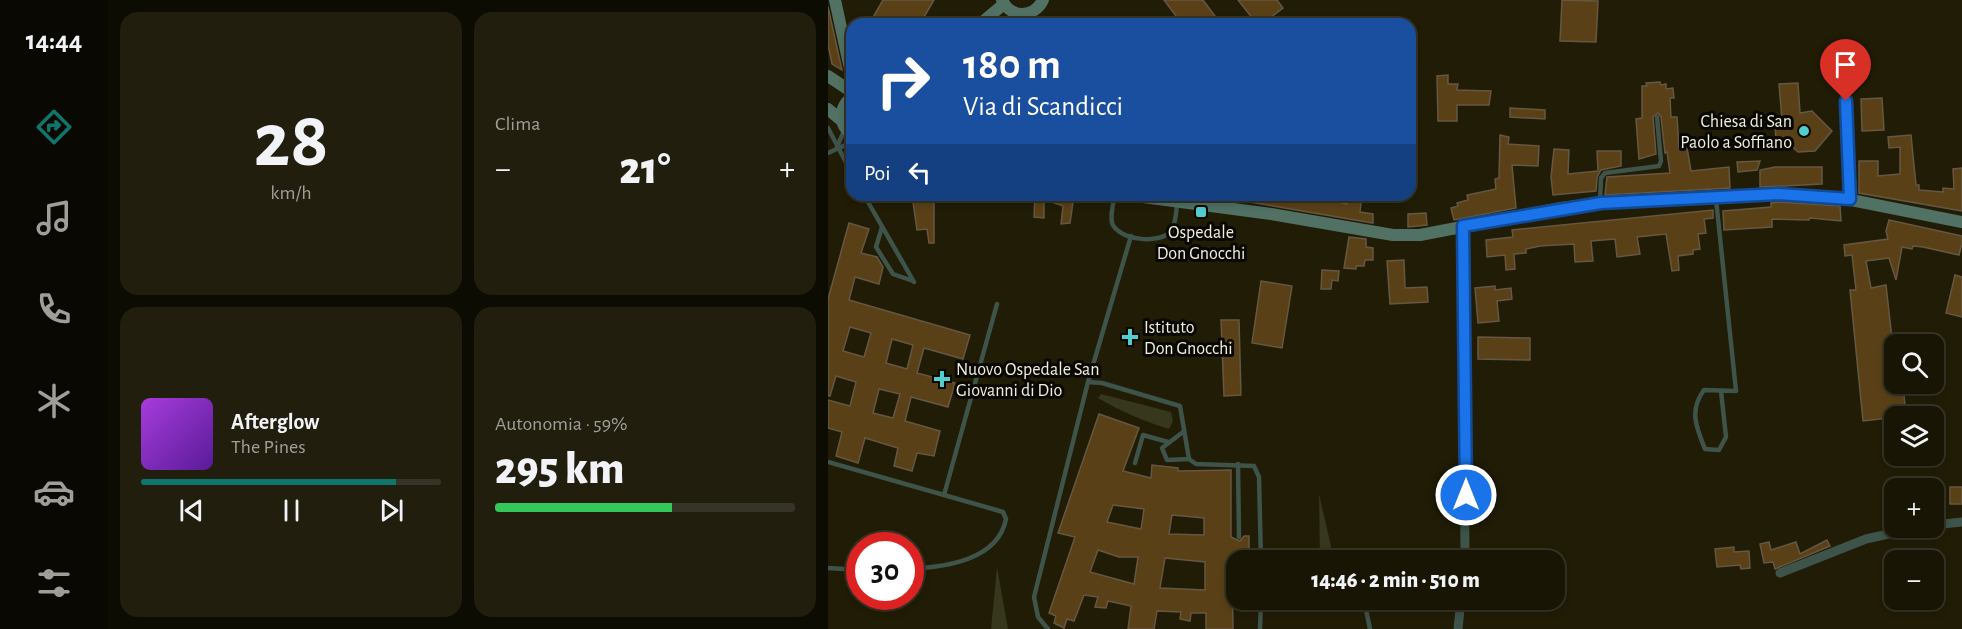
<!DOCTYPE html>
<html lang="it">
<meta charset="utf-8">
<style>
:root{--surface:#181504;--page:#211e0e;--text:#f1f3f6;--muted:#9f9f9a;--line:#363426;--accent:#0f766e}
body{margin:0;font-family:"Alegreya Sans",sans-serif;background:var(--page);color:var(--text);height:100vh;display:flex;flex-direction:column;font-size:22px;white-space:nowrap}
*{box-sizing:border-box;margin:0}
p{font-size:20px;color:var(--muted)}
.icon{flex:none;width:33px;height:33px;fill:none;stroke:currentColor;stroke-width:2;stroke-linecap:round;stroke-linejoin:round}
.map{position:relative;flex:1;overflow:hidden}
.drawer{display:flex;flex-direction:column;gap:12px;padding:12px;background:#0d0c02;width:720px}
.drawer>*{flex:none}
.guide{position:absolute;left:18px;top:18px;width:570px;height:183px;border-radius:18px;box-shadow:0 3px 9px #0003,0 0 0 2px var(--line);background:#1a4fa0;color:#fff;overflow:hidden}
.fabs{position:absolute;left:1056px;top:334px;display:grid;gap:12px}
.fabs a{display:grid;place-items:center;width:60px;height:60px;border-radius:12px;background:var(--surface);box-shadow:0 3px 9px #0003,0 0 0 2px var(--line);font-size:30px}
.speed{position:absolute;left:18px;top:532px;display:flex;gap:12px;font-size:30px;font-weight:700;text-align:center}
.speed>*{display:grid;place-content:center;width:78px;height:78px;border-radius:50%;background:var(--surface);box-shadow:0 3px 9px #0003,0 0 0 2px var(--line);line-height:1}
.speed .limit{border:9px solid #d22;background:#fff;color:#111}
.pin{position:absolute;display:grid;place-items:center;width:51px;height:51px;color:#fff;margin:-62px -26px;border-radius:50% 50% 50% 0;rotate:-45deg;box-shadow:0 0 6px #0007}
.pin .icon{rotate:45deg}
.me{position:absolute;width:66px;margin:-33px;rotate:0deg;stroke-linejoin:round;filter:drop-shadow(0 0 4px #0008)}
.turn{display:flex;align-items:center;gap:21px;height:126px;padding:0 18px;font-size:27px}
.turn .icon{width:78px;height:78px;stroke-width:2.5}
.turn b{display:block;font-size:42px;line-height:51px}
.then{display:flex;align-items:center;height:57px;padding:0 18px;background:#0003;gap:12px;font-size:22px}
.big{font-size:45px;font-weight:800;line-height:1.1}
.drawer .widget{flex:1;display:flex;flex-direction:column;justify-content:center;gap:9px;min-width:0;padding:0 21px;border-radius:18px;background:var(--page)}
.drawer .dial{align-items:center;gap:0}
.dial b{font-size:78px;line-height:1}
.song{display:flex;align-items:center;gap:18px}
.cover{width:72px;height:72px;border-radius:9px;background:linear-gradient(135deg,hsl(280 70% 55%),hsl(270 70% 35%))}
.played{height:6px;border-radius:3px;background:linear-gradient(90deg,var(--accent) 85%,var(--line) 85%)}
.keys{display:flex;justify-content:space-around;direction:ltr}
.heat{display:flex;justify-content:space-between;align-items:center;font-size:33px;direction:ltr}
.charge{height:9px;border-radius:4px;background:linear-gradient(90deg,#34c759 59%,var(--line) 0)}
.drawer .tiles{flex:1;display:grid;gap:12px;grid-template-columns:repeat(2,1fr)}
.trip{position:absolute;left:398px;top:550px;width:339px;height:60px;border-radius:18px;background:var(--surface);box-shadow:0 3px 9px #0003,0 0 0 2px var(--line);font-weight:800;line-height:60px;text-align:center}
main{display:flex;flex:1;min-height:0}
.tabs{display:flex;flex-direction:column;width:108px;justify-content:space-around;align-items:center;background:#0a0802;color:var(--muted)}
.tabs .icon{width:42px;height:42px}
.tabs .active{color:var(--accent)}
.tabs b{font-size:27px;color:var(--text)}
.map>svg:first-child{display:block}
.green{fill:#36371c}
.building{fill:#594017;stroke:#665742;stroke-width:1.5;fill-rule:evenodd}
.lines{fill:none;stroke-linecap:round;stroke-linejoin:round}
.lane{stroke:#3e5349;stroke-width:4.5}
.street{stroke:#3e5349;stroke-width:9}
.secondary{stroke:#507163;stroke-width:12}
.route-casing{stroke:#114b97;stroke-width:15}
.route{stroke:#1a73e8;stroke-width:10}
.poi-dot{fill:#52cdcd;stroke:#080701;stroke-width:2}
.labels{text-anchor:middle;stroke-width:6;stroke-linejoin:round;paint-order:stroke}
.poi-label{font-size:18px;fill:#f0eee0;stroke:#080701;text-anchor:start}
</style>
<main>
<nav class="tabs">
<b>14:44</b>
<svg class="icon active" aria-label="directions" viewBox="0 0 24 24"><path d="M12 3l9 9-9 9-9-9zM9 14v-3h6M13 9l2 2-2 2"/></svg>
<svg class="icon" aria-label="music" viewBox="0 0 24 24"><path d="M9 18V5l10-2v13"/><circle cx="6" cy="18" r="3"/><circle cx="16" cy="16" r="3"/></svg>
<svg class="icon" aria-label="phone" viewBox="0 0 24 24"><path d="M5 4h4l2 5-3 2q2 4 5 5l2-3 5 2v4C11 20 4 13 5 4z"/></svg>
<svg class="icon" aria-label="climate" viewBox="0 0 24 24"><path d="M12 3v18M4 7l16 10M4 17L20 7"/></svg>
<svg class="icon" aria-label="car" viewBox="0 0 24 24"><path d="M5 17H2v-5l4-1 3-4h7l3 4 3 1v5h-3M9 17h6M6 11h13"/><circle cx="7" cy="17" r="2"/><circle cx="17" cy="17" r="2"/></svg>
<svg class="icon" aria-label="filters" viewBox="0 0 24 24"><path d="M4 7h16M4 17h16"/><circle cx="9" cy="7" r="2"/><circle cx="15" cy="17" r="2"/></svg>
</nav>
<section class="drawer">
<div class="tiles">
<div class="widget dial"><b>28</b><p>km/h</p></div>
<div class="widget"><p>Clima</p>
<div class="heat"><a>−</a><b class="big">21°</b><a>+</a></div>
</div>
<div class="widget">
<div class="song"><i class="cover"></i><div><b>Afterglow</b><p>The Pines</p></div></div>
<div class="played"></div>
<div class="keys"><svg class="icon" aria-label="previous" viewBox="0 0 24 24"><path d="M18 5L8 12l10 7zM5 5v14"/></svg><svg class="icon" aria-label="pause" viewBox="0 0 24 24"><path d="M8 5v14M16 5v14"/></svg><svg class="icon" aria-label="next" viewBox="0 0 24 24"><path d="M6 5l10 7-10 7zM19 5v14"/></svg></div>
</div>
<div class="widget"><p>Autonomia · 59%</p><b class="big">295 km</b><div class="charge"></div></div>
</div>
</section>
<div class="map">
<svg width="1134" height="629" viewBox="0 0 1134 629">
<rect width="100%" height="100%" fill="#201c06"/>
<g class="green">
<path d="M273,394L343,412L345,421L341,429C315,421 294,412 270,398Z"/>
<path d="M491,494L503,546V561H492Z"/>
<path d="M169,567L180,629H163Z"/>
</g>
<g class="building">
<path d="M55,0H106L92,24H52L44,19Z"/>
<path d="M336,0H375L393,24H354Z"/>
<path d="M410,0H449L455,8L434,24H429Z"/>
<path d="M734,0L770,1L768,42L732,41Z"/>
<path d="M0,7L14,70L4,64L0,45Z"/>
<path d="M620,75V84H630L629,90L663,91L661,105H629V121H610L609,76Z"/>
<path d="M832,82L833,85L838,84V89L845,88L846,98H842L843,117H849L851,148H859L863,171L901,167L902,188L777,195L779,177L842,173L839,152L837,153L833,117L830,113L825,117L828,154L811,159L808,119L814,118V86H819L818,83Z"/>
<path d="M970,83L972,113L984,111L1004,131L987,151L970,152L959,142H948L947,121L954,120L951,84Z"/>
<path d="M1054,98L1056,130L1034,131L1033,99Z"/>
<path d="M682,108L717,110V119L682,117Z"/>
<path d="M672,135L681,137L680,144L711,146L710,166L684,165L688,208L626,220L623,208L630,206L629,203L640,200L639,195L668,189L667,179L671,178Z"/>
<path d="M1083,135L1088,185H1091V190L1115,192V188L1126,189L1125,169L1134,168V211L1031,193V161H1050V176L1072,174V147L1061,148L1060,137Z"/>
<path d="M726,149L741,150L740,174L770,171L769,151H793V166L773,170L769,177L768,191L725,195L723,177Z"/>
<path d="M932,161L929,170L910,172L909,162Z"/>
<path d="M947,167H994V184L932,187V170Z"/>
<path d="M84,195H106V243H101L99,229L89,230Z"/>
<path d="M207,195H246L242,223L233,224L235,206L216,199V218L206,217Z"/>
<path d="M416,195H441L474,200L475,195H481L519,204L520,195H534L532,212L545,214V223L416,201Z"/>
<path d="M950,202L1012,206L1013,221L982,218L981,220L944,219V227L896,230L895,211L943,207V203Z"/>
<path d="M885,210V218L876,219L878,233L870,234L872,249L865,250V254L850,256L851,270L844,271L838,234L809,237L812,254L789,257L787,239L763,241L765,261L747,262L746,244L712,246L698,249V253L686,254L687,269L678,270L677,255L659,257L658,240L685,237L684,230Z"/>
<path d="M598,213L599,225L580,227V214Z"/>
<path d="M1061,220L1134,236V243L1131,255L1095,247L1085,246L1084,249L1074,247L1068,280L1061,258L1038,261L1043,288L1058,285L1066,357V384H1075L1078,416L1035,421L1022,290H1028L1024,255L1017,256L1016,245L1060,239L1058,231Z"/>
<path d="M21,223L41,229L33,253L49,257L55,267L51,284L27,277L21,300L142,335L135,359L96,348L89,373L127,383L120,407L83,397L77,421L112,431L106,456L89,453L84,471L66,466L70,448L37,438L30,463L8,456L14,432L0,428V400L22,406L28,382L8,376L2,396H0V299ZM22,327L43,333L36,357L15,351ZM64,339L85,345L79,369L58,363ZM51,389L72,394L65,418L45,413Z"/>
<path d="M521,237L538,239V247L545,248V260H537L536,266H528V269L516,268Z"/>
<path d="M576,260L577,288L599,287L600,302L562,304L559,261Z"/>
<path d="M494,270L511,271L510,281L504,280L503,289H493Z"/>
<path d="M1127,275L1134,277V317L1118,313Z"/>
<path d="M433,281L464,286L454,348L424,343Z"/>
<path d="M667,286V290L683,288L684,299L669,301L671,321L650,323L647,288Z"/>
<path d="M393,320H411L413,395L396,396Z"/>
<path d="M650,337L702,338V360L650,359Z"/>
<path d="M271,414L311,428L295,471L323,478L324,465L350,468V471L403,470V537L412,541L416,536H421V561L404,562L405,629H378V613H363L362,621L352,619L353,612L329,611L326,629H300L303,606L280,601L278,608L267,607L270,597L256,595L246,621L239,619L236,628L226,623L228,616L221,613L247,537L230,533ZM285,505L316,509L313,529L279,522ZM344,515L376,518V535L341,534ZM270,550L291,557H310L306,584L262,572ZM337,558L377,562V590L332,588Z"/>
<rect x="1122" y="487" width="12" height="17"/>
<path d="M999,540L1002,546L947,569L945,562L936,563L932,544L941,542L943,550L968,542L972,554Z"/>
<path d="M906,547V552L921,551L922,568L913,569L912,565L889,567L887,549Z"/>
</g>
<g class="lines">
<g class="lane">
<path d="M0,128L24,174"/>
<path d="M9,147L16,131"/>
<path d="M0,153L24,142"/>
<path d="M36,195L86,282"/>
<path d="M287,195C285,204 282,215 284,223C290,240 332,245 343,231C348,224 348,213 349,204"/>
<path d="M888,199L908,391L876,390C861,410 868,427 877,449L891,450L898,437L893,391"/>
<path d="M772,201L773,178L777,173L831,166L833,161L829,117"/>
<path d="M54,227L48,247L65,274L85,281"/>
<path d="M260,382L274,383L352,406L361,459L339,460L334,448L355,432"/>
<path d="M361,459L368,464L426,466L431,477L433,561"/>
<path d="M0,462L116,495L169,304"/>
<path d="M307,463L315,435L340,442"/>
<path d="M410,464L411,537"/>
<path d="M546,561L557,556L638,551"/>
<path d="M0,568L32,570"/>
<path d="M82,569C118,567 170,560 178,519L175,512L116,495"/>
<path d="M536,600L542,629"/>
<path d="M220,629L210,617L206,597L260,382L303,236"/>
<path d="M432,629L433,600"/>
</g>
<g class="street">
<path d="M1018,101L1022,199"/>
<path d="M635,226L637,561"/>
<path d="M1106,525L1134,522"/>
<path d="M952,573L1038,539L1087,528"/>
<path d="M630,629L633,600"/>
</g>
<g class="secondary">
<path d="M7,0L24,78"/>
<path d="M174,0C183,19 206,18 215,0"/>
<path d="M152,24L176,4"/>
<path d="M0,76L24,92"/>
<path d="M24,97C10,108 10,124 24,135"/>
<path d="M0,109L14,121"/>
<path d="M300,195L443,214L565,235H592L733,208L773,203L950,194L1008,197L1134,222"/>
</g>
</g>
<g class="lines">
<defs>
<path id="route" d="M638,495L635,226L773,203L950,194L1022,199L1018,101"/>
</defs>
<use href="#route" class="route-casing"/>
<use href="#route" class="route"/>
</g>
<g class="poi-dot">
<circle cx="976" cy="131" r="6"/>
<rect x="367" y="206" width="12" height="12" rx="3"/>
<path d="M299 328h6v6h6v6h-6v6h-6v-6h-6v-6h6z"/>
<path d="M111 370h6v6h6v6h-6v6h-6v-6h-6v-6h6z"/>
</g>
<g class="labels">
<g class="poi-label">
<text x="964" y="127" text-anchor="end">Chiesa di San<tspan x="964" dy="21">Paolo a Soffiano</tspan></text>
<text x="373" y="238" text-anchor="middle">Ospedale<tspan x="373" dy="21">Don Gnocchi</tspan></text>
<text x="316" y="333">Istituto<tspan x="316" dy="21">Don Gnocchi</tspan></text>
<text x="128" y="375">Nuovo Ospedale San<tspan x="128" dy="21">Giovanni di Dio</tspan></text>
</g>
</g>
</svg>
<div class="fabs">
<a><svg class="icon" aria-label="search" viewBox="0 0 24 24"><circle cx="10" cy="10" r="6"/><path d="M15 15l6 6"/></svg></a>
<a><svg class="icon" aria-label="layers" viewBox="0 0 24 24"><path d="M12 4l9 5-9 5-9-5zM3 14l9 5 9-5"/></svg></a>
<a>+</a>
<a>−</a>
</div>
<div class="speed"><div class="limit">30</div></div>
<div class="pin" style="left:1018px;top:101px;background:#d93025"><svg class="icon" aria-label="arrive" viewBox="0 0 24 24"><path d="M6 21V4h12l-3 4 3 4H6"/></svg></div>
<svg class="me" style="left:638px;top:495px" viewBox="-20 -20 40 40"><circle r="17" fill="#1a73e8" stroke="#fff" stroke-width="3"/><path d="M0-11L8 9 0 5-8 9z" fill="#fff"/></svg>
<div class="trip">14:46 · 2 min · 510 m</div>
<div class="guide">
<div class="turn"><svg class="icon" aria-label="right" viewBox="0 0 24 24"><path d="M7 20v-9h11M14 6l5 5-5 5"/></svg><div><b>180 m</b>Via di Scandicci</div></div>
<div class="then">Poi<svg class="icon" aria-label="left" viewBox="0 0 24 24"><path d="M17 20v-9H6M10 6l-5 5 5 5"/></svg></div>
</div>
</div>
</main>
